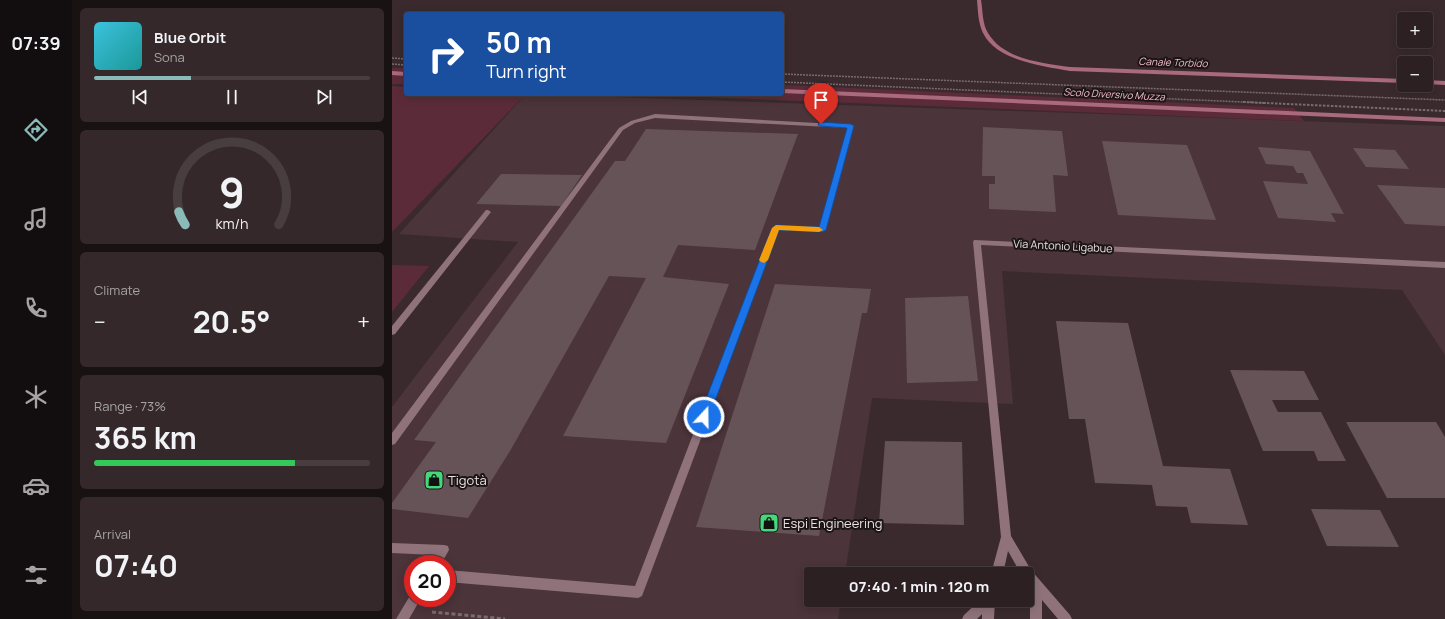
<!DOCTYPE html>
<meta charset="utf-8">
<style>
:root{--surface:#2c2022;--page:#34282a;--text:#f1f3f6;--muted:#a6a3a5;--line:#483e40;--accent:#8bbbb9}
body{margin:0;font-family:Manrope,sans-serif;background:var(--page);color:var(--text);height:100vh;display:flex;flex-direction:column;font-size:15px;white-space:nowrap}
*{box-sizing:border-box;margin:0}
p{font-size:13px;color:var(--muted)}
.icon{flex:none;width:22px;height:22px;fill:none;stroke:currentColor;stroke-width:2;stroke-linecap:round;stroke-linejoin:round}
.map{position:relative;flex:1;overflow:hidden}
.sheet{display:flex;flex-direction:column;gap:8px;padding:8px;background:#181213;width:320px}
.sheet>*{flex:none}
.top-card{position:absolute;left:12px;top:12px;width:380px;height:84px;border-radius:4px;box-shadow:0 2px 10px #0003,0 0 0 1px var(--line);background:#1a4fa0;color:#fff;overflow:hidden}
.fabs{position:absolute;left:1005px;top:12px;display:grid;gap:8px}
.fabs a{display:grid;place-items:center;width:36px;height:36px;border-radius:4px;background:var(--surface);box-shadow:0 2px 10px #0003,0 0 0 1px var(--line);font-size:20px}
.speed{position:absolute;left:12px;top:555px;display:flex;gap:8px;font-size:20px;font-weight:700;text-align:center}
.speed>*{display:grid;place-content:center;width:52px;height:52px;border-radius:50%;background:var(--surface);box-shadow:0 2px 10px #0003,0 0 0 1px var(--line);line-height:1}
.speed .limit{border:6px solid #d22;background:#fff;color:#111}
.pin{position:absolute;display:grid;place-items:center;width:34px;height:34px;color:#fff;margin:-41px -17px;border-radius:50% 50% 50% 0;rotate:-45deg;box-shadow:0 0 4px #0007}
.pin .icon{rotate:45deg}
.me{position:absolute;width:44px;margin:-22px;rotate:21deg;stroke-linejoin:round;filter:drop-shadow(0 0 3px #0008)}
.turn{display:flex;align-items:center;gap:14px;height:84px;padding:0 16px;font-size:18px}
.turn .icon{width:52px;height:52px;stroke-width:2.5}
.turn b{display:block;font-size:28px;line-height:34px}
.big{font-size:30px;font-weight:700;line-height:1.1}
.sheet .card{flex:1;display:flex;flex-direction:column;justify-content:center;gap:6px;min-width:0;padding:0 14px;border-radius:6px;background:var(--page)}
.sheet .dial{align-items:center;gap:0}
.dial svg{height:104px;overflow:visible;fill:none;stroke:var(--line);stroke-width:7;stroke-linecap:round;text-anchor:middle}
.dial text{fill:var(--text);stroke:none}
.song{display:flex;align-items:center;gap:12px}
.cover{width:48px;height:48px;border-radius:6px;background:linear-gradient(135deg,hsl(190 70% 55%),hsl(180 70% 35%))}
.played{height:4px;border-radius:2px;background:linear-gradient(90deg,var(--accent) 35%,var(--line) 35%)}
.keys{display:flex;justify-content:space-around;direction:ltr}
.heat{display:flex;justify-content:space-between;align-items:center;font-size:22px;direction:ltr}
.charge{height:6px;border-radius:3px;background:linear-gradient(90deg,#34c759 73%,var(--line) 0)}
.trip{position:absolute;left:412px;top:567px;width:230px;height:40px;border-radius:4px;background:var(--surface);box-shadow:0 2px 10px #0003,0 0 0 1px var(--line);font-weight:700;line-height:40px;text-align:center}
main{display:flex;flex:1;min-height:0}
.menu{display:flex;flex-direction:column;width:72px;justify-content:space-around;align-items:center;background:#120d0e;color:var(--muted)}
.menu .icon{width:28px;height:28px}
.menu .selected{color:var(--accent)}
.menu b{font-size:18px;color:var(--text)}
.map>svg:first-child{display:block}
.built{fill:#4b343a;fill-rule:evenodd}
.green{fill:#5c2b3a}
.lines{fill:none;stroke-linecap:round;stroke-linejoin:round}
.stream{fill:#a96a7c;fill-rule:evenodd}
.building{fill:#665358}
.path-far2{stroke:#796b6e;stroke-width:1.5;stroke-dasharray:2 1;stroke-linecap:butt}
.path-far1{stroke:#796b6e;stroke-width:2;stroke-dasharray:2.5 1.5;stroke-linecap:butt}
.path{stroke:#796b6e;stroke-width:3;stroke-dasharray:4 2.5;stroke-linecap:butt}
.service{fill:#90737a;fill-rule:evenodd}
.minor{fill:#90737a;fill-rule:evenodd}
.route{fill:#1a73e8;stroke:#114b97}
.slow{fill:#f59e0b}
.labels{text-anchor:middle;stroke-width:4;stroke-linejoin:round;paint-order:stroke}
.far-water-label{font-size:10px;font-style:italic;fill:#f8bfce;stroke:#1c1516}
.street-label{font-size:11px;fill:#ece1e3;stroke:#1c1516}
.near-poi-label{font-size:13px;fill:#ece1e3;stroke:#1c1516;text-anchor:start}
</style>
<main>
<nav class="menu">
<b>07:39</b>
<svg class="icon selected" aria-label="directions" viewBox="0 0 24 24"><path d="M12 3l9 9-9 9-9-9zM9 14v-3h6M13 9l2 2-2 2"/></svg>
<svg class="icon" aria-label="music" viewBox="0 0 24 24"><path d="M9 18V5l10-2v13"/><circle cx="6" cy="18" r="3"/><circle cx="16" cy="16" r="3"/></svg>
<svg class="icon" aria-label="phone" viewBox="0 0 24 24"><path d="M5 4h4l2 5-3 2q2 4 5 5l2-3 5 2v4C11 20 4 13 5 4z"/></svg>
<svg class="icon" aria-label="climate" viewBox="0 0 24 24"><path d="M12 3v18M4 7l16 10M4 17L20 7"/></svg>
<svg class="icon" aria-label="car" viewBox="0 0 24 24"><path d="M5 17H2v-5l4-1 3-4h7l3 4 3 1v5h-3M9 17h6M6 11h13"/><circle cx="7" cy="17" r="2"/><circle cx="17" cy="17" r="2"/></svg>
<svg class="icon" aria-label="filters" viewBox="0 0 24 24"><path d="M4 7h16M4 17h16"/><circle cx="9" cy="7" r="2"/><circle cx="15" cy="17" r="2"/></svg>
</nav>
<section class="sheet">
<div class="card">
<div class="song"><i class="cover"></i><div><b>Blue Orbit</b><p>Sona</p></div></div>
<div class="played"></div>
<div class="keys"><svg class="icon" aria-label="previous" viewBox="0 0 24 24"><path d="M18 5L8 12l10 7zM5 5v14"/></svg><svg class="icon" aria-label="pause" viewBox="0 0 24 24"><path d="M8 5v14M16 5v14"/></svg><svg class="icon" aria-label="next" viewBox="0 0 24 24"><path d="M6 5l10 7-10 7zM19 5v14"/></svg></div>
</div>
<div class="card dial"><svg viewBox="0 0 100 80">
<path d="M14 69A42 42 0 1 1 86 69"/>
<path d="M14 69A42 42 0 0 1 9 59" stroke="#8bbbb9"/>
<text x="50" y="56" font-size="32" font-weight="700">9</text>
<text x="50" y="72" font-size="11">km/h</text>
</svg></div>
<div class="card"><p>Climate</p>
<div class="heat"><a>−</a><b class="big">20.5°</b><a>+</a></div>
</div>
<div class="card"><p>Range · 73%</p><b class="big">365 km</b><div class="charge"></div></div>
<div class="card"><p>Arrival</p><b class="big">07:40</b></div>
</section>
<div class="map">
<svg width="1053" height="619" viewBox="0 0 1053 619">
<rect width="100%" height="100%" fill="#3a2a2e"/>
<path class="built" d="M134,94L1053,126V355L1010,290L610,271L621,404L480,398L453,574H419V600H449L446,619H0V407L126,242L7,234ZM21,564H55V598H21Z"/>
<g class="green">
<rect x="0" y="68" width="14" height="16"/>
<path d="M390,85L902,108L912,121L235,94H390Z"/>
<path d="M0,86L14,87V94H134L0,232Z"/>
<path d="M0,265L37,266L0,312Z"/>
</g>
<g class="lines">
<g class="stream">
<path d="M585,0H589C591,11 590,23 596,33C612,60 651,63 678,67L1012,79V83L678,71C650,66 605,61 591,33C586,22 586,11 585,0Z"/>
<path d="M0,71L14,72V76L0,75Z"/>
<path d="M1034,80L1053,81V85L1034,84Z"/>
<path d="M390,89L1053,118V122L390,93Z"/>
</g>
</g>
<g class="building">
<path d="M591,127L670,131L676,176L661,175L664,212L597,209V184H603V176H590Z"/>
<path d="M254,129L406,134L363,250L286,245L271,277L337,284L274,443L171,436L254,278L217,276L118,451L76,518L0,509V503L44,442L22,440L223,161H233Z"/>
<path d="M710,141L795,145L824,220L726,215Z"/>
<path d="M866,147L918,151L952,214L939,213L944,222L886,218L871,181L916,184L911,173H905L901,166L874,164Z"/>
<path d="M961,148L1003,150L1017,169L974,167Z"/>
<path d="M109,174L190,175L169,206L84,204Z"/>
<path d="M985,185L1053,188V226L1013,224Z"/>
<path d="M383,284L479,289L475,313H470L427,536L304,527Z"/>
<path d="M576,296L586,381L515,383L513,298Z"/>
<path d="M664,321L736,323L771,466L838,469L856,525L799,523L795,507L764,506L760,485L703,483L693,419H677Z"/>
<path d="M838,370L912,371L927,400H880L886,412H929L954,461H926L922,451H871Z"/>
<path d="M954,422H1044L1053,437V498H995Z"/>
<path d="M493,441L570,442L572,525L487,523Z"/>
<path d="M919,509L988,510L1007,547L935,546Z"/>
</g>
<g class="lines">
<g class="path-far2">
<path d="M0,58L14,59"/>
<path d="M0,64L14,65"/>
<path d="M390,74L1053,100"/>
<path d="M390,82L874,103"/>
</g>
<path class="path-far1" d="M851,102L1053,111"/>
<path class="path" d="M40,612L113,619"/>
<g class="service">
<path d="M263,114L461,125L462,126L434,230L430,232L387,230L250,596L246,598L55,582V570L243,586L380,228L384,226L427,228L456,128L263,118L243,123L231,130L3,444L0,445V433L227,128L239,121Z"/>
<path d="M94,210H96L99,212L3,334L0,335V326Z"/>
<path d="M0,543L52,545L56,546L57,550L49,564H37L42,555L0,553Z"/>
<path d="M21,593V598H29L17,619H4L19,594Z"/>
</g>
<g class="minor">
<path d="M582,240L1053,262V268L589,245L619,536L639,570L678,615L680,619H666L650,600V619H638V596L635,587V574H629L616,551L611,574H599L609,537L581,242Z"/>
<path d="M588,600H603L602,619H590V614L585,619H570L572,615Z"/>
</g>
</g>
<path class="route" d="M429,122L459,124L462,126L434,230L430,232L387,230L317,417L316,421H308L307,417L380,228L384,225L427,227L455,128L427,126L426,124Z"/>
<path class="slow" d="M384,225L427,227L431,230L427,232L387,230L376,260L372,263L369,262L367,260L380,228Z"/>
<defs>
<symbol id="shop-square" viewBox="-11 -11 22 22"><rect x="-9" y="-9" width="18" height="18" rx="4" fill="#45d77a" stroke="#1c1516"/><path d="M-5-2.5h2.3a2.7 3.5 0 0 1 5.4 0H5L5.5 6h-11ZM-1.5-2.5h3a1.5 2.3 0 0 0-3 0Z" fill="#111"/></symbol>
</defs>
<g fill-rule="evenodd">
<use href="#shop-square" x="31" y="469" width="22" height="22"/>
<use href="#shop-square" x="366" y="512" width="22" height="22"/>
</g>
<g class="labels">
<g class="far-water-label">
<text transform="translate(781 62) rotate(2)" y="4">Canale Torbido</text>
<text transform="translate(722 94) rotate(3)" y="4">Scolo Diversivo Muzza</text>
</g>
<g class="street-label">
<text transform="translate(671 246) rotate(3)" y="4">Via Antonio Ligabue</text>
</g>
<g class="near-poi-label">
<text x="56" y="485">Tigotà</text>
<text x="391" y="528">Espi Engineering</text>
</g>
</g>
</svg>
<div class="fabs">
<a>+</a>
<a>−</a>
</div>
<div class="speed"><div class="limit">20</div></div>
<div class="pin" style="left:429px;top:124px;background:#d93025"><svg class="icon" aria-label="arrive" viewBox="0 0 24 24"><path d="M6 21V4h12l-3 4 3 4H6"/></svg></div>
<svg class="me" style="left:312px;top:417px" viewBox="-20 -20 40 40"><circle r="17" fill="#1a73e8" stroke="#fff" stroke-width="3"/><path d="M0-11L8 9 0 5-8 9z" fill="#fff"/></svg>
<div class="trip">07:40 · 1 min · 120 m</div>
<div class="top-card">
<div class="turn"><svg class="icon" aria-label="right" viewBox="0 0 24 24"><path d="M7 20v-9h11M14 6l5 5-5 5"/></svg><div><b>50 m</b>Turn right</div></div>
</div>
</div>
</main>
